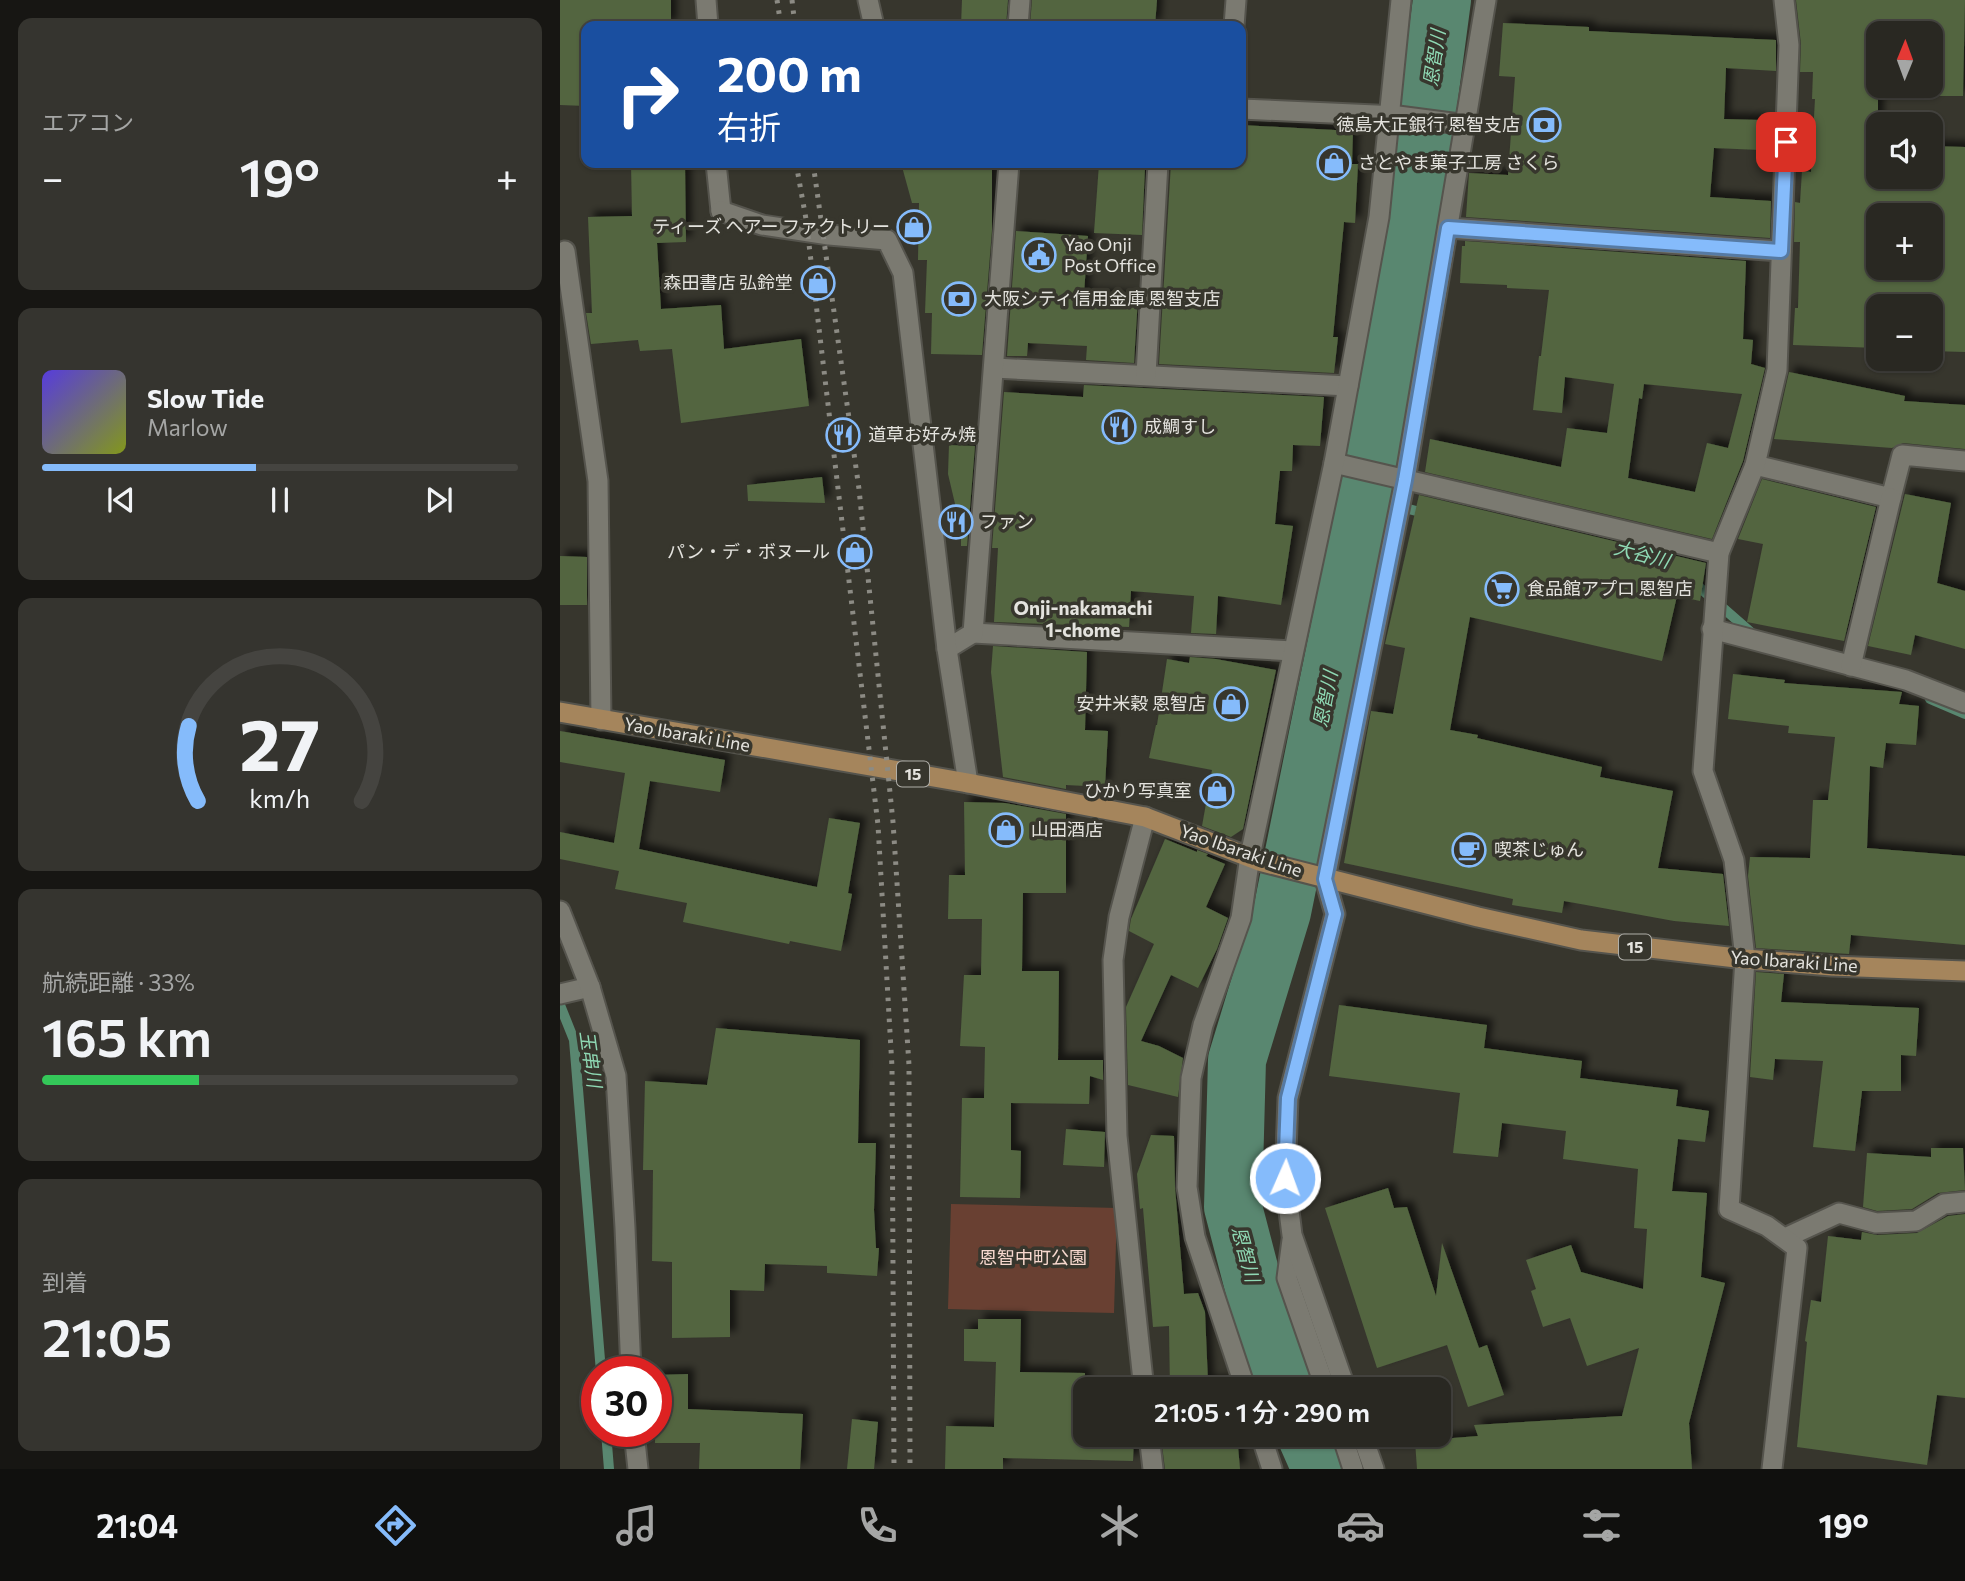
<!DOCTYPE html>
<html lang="ja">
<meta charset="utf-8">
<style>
:root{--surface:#292822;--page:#35342f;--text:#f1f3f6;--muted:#a5a6a5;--line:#454440;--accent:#85bbfb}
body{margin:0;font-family:Commissioner,"Noto Sans JP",sans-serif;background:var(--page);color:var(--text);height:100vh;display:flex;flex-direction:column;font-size:26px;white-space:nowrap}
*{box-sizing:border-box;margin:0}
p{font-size:23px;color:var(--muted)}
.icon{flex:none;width:38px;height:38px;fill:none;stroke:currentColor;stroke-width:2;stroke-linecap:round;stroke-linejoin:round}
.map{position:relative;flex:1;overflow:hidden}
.panel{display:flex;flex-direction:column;gap:18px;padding:18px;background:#171613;width:560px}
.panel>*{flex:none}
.guide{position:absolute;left:21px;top:21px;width:665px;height:147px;border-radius:14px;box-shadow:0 2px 5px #0004,0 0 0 2px var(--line);background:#1a4fa0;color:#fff;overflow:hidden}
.needle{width:46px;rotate:1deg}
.controls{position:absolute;left:1306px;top:21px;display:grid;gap:14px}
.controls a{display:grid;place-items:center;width:77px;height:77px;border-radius:14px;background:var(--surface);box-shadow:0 2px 5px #0004,0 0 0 2px var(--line);font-size:35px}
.speed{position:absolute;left:21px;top:1356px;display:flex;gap:14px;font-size:35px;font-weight:700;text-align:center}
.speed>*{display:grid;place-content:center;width:91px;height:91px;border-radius:50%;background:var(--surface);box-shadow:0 2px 5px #0004,0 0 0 2px var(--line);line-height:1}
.speed .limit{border:10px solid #d22;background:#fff;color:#111}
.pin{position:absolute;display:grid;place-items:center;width:60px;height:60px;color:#fff;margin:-30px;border-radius:14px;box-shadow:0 4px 10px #0006}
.me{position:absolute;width:77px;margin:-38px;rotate:2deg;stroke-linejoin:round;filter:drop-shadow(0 0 5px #0008)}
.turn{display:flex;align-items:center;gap:24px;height:147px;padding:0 21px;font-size:32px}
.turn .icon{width:91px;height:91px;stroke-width:2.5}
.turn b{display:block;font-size:49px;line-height:60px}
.big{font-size:52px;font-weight:600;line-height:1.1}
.panel .widget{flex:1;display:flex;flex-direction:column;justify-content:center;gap:10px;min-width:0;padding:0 24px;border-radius:14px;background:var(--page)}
.panel .dial{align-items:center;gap:0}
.dial svg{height:182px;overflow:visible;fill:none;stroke:var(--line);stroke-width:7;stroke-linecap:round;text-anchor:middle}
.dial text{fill:var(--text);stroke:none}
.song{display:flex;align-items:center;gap:21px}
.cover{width:84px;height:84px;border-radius:10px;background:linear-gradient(135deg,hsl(250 70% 55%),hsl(70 70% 35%))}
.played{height:7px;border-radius:4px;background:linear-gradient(90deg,var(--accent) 45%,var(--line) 45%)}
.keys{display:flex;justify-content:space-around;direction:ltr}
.heat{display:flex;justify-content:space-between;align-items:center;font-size:38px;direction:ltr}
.charge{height:10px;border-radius:5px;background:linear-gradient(90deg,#34c759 33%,var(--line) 0)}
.trip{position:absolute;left:513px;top:1377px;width:378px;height:70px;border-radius:14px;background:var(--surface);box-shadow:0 2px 5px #0004,0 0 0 2px var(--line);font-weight:600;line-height:70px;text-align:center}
.tab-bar{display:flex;height:112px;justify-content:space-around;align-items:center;background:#10100e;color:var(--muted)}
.tab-bar .icon{width:49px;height:49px}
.tab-bar .selected{color:var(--accent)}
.tab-bar b{font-size:32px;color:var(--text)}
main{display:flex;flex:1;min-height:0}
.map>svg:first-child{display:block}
.green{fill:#694032}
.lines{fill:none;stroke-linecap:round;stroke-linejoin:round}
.stream{stroke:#598770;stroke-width:10}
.river{stroke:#598770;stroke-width:58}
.building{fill:#526540;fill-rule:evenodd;filter:url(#shadow)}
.minor-casing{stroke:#55544d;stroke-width:23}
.tertiary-casing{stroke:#55544d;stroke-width:23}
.primary-casing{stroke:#55544d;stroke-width:23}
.minor{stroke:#7b7a71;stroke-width:19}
.tertiary{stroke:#7b7a71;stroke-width:19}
.primary{stroke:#a5855c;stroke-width:19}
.rail{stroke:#8c8b84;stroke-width:5;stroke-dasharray:3.5 7;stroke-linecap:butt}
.route-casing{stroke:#567aa3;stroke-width:18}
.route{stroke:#85bbfb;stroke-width:12}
.labels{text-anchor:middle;stroke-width:7;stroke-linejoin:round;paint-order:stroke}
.shield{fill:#37362d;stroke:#b0afa9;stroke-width:2}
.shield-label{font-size:16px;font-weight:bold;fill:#e4e3de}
.poi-label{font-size:18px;fill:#e4e3de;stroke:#37362d;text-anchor:start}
.street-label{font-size:18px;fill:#e4e3de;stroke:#37362d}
.park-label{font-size:18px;fill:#f7d8ce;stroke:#37362d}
.water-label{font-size:19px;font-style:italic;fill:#8fd9b4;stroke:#37362d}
.neighbourhood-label{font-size:19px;font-weight:bold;fill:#e4e3de;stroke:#37362d}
</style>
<main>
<section class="panel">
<div class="widget"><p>エアコン</p>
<div class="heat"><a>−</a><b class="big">19°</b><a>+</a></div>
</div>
<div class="widget">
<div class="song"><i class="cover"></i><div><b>Slow Tide</b><p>Marlow</p></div></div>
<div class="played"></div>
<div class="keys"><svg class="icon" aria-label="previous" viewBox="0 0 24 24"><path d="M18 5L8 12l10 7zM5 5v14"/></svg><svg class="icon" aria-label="pause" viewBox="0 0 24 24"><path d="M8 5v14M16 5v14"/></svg><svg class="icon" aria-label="next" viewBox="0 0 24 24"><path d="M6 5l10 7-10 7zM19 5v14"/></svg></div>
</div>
<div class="widget dial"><svg viewBox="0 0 100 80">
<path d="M14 69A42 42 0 1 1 86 69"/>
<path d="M14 69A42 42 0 0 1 10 36" stroke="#85bbfb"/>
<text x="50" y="56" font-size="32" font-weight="700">27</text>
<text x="50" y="72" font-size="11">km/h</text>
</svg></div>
<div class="widget"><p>航続距離 · 33%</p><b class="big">165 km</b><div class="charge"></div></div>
<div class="widget"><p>到着</p><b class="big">21:05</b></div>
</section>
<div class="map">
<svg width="1405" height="1469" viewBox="0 0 1405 1469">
<defs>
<filter id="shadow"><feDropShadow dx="6" dy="-6" stdDeviation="3.5" flood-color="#0009"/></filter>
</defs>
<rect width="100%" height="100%" fill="#37362d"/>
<path class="green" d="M391,1204L557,1208L554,1313L388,1309Z"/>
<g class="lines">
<g class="stream">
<path d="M806,498L868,514"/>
<path d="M1133,585L1139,587L1194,635"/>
<path d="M1370,699L1405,714"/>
<path d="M0,1005L14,1040L41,1372"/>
<path d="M46,1432L49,1469"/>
</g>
<g class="river">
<path d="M727,1390L711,1353L673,1207L677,1060L722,912L806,498L852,225L882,0"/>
<path d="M746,1435L761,1469"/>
</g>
</g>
<g class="building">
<path d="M0,0H111V26H26V106L0,105Z"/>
<path d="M402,0H448L446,26H401Z"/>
<path d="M472,0H597L595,26H470Z"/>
<path d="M1236,0H1405L1403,96H1371L1372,33H1318V178L1370,179V146L1405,147V352L1370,351V305H1318V348L1233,345L1235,308H1238L1240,242H1234L1235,202L1240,203L1242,171L1251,172L1255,99H1252L1253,72H1240L1241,44ZM1318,215H1370V269L1318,268Z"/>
<path d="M943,23L1029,27V31L1216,40V71L1166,68L1164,119L1201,120L1200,150L1154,148L1150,197L1211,201L1210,238L906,217L909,173L948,175L955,77L939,76Z"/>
<path d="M681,125L793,131L792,164H798L795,223L784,222L773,337H778L774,373L599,364L611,163L681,166Z"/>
<path d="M71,163H125L126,242L97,243L101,309L161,305L164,349L241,339L249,406L121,423L112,349L80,351L78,340L31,344L26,313H32L28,217L72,216Z"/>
<path d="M341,163H432V230L422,355L371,354L372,313H365L367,260H358L359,203H352Z"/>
<path d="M539,164L585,168L582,235L534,233Z"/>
<path d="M456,231L528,236L524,294L578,298L574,363L526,360L527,346L468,343L467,356H447Z"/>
<path d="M905,241L1186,261L1183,339L1193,340L1191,364L1205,368L1183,461L1152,539L865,472L870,439L1001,467L1007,428L1047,433L1054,384L1005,377L1002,413L973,410L979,356H981L989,290L947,288V285L900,283L902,246H905ZM1084,384L1182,394L1168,448L1147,443L1135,492L1068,478L1079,398L1082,399Z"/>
<path d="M1229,372L1345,396L1344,401L1405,405V449L1343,443L1332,448L1214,439Z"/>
<path d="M524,385L764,397L760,446L733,445L732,471H720L715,524L733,526L721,605L658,596L656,634L631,633L634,596L571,591L569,627L434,622L438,548H432L444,392L523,397Z"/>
<path d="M389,445L415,446L407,546H401V532H395L396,508L388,474Z"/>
<path d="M262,477L265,503L188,501L187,485Z"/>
<path d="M1202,479L1316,507L1284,641L1187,622L1203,544L1178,539Z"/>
<path d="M1345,494L1391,503L1377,583L1405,591V649L1355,635L1351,655L1308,646Z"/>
<path d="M859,495L1146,563L1140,601L1117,596L1102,661L910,617L890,730L918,735L917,738L1042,767L1040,777L1113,791L1098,868L1163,874L1169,926L1114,921L1004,901L1002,913L952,905L953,899L784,863L811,711L833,714L845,648L825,644Z"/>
<path d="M0,556L27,557V605H0Z"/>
<path d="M433,646L527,652L525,730L548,731L545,787L506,785V789L443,777L431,672Z"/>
<path d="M630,657L656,659L716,670L683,829L671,837L642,826L652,770L589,758L596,725H597L607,659L629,663Z"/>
<path d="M1173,674L1225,680L1224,683L1342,692L1339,704L1359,706L1356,745L1326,743L1323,768L1310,766L1307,848L1405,856V945L1291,935L1289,954L1196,948L1188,876L1190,857L1250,858L1253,800H1268L1275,737L1228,733L1229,726L1168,719Z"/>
<path d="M0,731L165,760L160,792L90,781L79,849L257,887L269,818L300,823L288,893L292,894L281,951L230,941L229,944L123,922L127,903L55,889L59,871L0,859V832L54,843L65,773L0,762Z"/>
<path d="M404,802L445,803L506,814V893H463L462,971H499L498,1060H543V1080L530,1076L529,1104L451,1103V1150L461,1151L460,1198L400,1197L402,1098H424L425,1047L400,1046L404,975H421L422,919H388L389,875H405Z"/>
<path d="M605,839L637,852V850L648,854L646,856L665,864L646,907L668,918L657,949L638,988L611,975L581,1041L599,1046L623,1058L618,1097L568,1085L566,1007L594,944L569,931L571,919Z"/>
<path d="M1196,972L1224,974L1221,1002L1359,1008L1356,1056L1341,1055V1091H1302L1295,1151L1253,1147L1263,1061L1215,1059L1213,1080L1190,1077Z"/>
<path d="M779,1005L927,1025L924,1048L1022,1061L1020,1078L1118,1090L1116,1106L1149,1111L1145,1142L1118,1139L1112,1191L1147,1193L1141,1277L1165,1283L1129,1423L1132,1469H857L855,1441L918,1436L914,1425L1062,1416L1079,1348L1027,1366L1010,1318L983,1327L971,1291L976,1289L966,1260L1011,1245L1021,1272L1083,1289L1087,1229L1074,1228L1078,1169L1003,1159L1006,1131L942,1123L938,1157L893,1153L900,1093L769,1076Z"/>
<path d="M156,1028L300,1040L298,1143H316L314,1210L316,1248H319L317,1276L267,1273V1266L205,1264L204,1291L170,1290V1337L112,1338V1262L92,1261L93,1170H83L85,1081L147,1085Z"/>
<path d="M506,1129L545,1132L544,1167L503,1165Z"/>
<path d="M591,1135L614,1136L615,1187L624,1294L638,1293L645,1312L648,1382L666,1381V1390H610L609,1326L593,1327L583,1208L580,1209L577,1174Z"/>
<path d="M1371,1148H1403L1405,1190L1378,1193L1352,1209L1317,1211L1303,1207L1307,1153L1371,1157Z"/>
<path d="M828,1188L834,1208L847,1207L876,1296L882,1243L919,1348L927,1345L944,1395L908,1407L887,1345L817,1368L765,1208Z"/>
<path d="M1405,1214V1398L1377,1395L1367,1465L1237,1447L1247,1342L1245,1341L1251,1300L1261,1302L1268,1236L1301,1240L1302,1232L1317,1235L1357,1233L1388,1216Z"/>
<path d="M418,1319H461L460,1372L525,1373V1435H574L573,1461L443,1458V1469H385L386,1426L434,1427L436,1362L404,1361V1329H418Z"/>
<path d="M128,1374V1409L243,1414L240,1469H139L140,1443H95L96,1375Z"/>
<path d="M292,1419L318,1422L314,1469H287Z"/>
<path d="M628,1435H677L680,1469H605L602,1445L629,1443Z"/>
</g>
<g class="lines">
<defs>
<g id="minor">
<path d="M146,0L148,26"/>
<path d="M308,0L314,26"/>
<path d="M458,26L460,0"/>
<path d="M674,26L676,0"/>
<path d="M681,109L838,116L907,125"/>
<path d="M156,163L161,211"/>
<path d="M888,228L1221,251"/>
<path d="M5,251L38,481L41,720"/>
<path d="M434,368L788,386"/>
<path d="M586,375L598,163"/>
<path d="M774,463L1159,553"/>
<path d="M1195,465L1331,498L1342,455L1405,461"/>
<path d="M1152,629L1346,680L1405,703"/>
<path d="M413,633L733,651"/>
<path d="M387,649L413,633L449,163"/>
<path d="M1291,666L1331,498"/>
<path d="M0,994L30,987"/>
<path d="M1225,1238L1279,1213L1316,1223L1356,1221L1384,1204L1405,1202"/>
<path d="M732,1240L727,1278L766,1390"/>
<path d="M584,1390L557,1136L553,960L559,917L585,817"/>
<path d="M686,1390L635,1237L627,1187L631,1078L643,1025L681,918L690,856L774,463L819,217L841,0"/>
<path d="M786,1390L732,1235L725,1179L728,1098L775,914L765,879L845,480L926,0"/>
<path d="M589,1435L593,1469"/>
<path d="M701,1435L712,1469"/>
<path d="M782,1435L793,1469"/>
<path d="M802,1435L814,1469"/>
<path d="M1212,1469L1237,1248L1207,1226L1169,1209L1185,959L1174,860L1143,771L1159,553L1195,465L1217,370L1229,45L1224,0"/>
</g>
<g id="tertiary">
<path d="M161,211L202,225L269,235L327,240L343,273L387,649L408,783"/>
<path d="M0,911L30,987L56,1076L65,1228L71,1372"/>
<path d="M74,1432L78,1469"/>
</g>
<path id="primary" d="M0,712L408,783L585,817L699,861L918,917L1021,940L1185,959L1272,966L1405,971"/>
</defs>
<use href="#minor" class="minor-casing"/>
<use href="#tertiary" class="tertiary-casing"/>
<use href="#primary" class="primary-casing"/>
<use href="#minor" class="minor"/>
<use href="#tertiary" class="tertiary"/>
<use href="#primary" class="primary"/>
<g class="rail">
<path d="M217,0L221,26"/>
<path d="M232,0L235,26"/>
<path d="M236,163L246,219L318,825L332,1067L334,1469"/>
<path d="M253,163L299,489L333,822L349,1065L350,1469"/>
</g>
</g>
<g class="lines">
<defs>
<path id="route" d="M725,1178L728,1098L775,914L765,879L845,480L888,228L1221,251L1226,142"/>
</defs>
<use href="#route" class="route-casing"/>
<use href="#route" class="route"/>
</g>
<defs>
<symbol id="bank-ring" viewBox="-11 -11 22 22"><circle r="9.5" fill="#37362d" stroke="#85bbfb" stroke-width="1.5"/><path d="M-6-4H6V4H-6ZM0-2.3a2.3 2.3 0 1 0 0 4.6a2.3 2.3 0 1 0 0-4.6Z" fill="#85bbfb"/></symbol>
<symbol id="shop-ring" viewBox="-11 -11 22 22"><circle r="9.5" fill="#37362d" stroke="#85bbfb" stroke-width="1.5"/><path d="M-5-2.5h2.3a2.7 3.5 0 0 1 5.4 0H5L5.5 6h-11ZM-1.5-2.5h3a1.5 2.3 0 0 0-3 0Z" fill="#85bbfb"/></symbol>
<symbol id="civic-ring" viewBox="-11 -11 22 22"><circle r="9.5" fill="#37362d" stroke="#85bbfb" stroke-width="1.5"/><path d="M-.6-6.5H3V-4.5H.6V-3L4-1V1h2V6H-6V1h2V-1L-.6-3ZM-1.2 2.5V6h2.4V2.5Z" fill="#85bbfb"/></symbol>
<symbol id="restaurant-ring" viewBox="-11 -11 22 22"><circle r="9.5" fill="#37362d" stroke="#85bbfb" stroke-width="1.5"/><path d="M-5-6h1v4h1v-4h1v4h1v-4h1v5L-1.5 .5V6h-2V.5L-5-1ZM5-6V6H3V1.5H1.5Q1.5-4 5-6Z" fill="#85bbfb"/></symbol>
<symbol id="supermarket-ring" viewBox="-11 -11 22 22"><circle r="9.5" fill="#37362d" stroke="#85bbfb" stroke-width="1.5"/><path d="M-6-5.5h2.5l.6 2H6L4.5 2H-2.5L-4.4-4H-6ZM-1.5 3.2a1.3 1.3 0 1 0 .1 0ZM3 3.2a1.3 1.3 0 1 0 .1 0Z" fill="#85bbfb"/></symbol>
<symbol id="cafe-ring" viewBox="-11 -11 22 22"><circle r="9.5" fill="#37362d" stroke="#85bbfb" stroke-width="1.5"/><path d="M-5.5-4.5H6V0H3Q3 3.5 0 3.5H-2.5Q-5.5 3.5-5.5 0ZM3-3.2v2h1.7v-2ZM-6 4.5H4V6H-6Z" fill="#85bbfb"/></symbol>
</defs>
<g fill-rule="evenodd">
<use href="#bank-ring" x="965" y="106" width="38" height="38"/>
<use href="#shop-ring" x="755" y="144" width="38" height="38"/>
<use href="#shop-ring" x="335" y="208" width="38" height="38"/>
<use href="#civic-ring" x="460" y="236" width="38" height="38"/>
<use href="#shop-ring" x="239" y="264" width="38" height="38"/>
<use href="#bank-ring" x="380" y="280" width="38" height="38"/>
<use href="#restaurant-ring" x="540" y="408" width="38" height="38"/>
<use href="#restaurant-ring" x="264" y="416" width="38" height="38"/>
<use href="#restaurant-ring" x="377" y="503" width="38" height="38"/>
<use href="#shop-ring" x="276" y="533" width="38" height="38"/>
<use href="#supermarket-ring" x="923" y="570" width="38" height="38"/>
<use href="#shop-ring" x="652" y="685" width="38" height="38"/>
<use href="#shop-ring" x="638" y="772" width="38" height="38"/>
<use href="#shop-ring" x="427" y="811" width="38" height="38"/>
<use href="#cafe-ring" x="890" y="831" width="38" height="38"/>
</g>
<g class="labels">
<g class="shield">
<rect x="337" y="761.5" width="32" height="25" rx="5"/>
<rect x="1059" y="934.5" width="32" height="25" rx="5"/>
</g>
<g class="shield-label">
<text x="353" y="780">15</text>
<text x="1075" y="953">15</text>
</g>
<g class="poi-label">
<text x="960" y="131" text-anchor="end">徳島大正銀行 恩智支店</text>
<text x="798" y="169">さとやま菓子工房 さくら</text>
<text x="330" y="233" text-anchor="end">ティーズ ヘアー ファクトリー</text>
<text x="504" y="251">Yao Onji<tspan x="504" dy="21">Post Office</tspan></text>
<text x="233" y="289" text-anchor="end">森田書店 弘鈴堂</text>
<text x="424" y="305">大阪シティ信用金庫 恩智支店</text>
<text x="584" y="433">成鯛すし</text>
<text x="308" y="441">道草お好み焼</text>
<text x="420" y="528">ファン</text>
<text x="270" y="558" text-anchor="end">パン・デ・ボヌール</text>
<text x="967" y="595">食品館アプロ 恩智店</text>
<text x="646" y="710" text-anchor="end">安井米穀 恩智店</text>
<text x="632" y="797" text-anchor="end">ひかり写真室</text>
<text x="471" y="836">山田酒店</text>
<text x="934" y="856">喫茶じゅん</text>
</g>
<g class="street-label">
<text transform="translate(127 735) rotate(10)" y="6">Yao Ibaraki Line</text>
<text transform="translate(681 851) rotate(19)" y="6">Yao Ibaraki Line</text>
<text transform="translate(1234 962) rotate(4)" y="6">Yao Ibaraki Line</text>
</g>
<g class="park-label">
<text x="473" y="1264">恩智中町公園</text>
</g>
<g class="water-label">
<text transform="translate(874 58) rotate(-82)" y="7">恩智川</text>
<text transform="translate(1082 554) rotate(15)" y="7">大谷川</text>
<text transform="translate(765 699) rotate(-79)" y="7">恩智川</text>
<text transform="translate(31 1059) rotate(82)" y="7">玉串川</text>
<text transform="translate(686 1254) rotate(75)" y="7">恩智川</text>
</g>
<g class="neighbourhood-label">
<text x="523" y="615">Onji-nakamachi<tspan x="523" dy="22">1-chome</tspan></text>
</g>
</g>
</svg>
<div class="controls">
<a><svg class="needle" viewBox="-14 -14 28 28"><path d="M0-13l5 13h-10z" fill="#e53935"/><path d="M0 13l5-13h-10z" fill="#a5a6a5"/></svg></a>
<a><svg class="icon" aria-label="sound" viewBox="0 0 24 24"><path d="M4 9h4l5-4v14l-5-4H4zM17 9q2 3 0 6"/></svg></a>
<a>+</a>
<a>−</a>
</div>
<div class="speed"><div class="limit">30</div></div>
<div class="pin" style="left:1226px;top:142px;background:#d93025"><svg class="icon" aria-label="arrive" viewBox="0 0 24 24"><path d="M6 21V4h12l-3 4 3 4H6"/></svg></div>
<svg class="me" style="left:725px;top:1178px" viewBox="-20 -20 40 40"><circle r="17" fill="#85bbfb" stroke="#fff" stroke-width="3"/><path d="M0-11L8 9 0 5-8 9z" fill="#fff"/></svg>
<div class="trip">21:05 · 1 分 · 290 m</div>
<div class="guide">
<div class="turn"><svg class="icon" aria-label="right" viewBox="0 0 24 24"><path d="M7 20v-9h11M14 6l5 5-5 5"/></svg><div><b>200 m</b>右折</div></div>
</div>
</div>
</main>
<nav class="tab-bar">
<b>21:04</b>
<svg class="icon selected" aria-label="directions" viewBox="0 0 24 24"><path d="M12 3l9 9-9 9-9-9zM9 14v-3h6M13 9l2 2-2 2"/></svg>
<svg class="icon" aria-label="music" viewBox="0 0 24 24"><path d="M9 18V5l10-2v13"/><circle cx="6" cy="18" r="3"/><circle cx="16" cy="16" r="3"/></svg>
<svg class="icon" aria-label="phone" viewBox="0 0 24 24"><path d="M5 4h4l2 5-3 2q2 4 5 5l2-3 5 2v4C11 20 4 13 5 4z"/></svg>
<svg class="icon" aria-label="climate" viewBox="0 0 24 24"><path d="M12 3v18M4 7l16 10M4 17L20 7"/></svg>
<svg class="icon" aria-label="car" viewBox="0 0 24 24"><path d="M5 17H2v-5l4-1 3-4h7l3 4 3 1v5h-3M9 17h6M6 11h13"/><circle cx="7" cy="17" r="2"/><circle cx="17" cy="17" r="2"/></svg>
<svg class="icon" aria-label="filters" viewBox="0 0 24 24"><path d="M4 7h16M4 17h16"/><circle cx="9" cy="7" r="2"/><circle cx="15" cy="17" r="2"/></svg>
<b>19°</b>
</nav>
